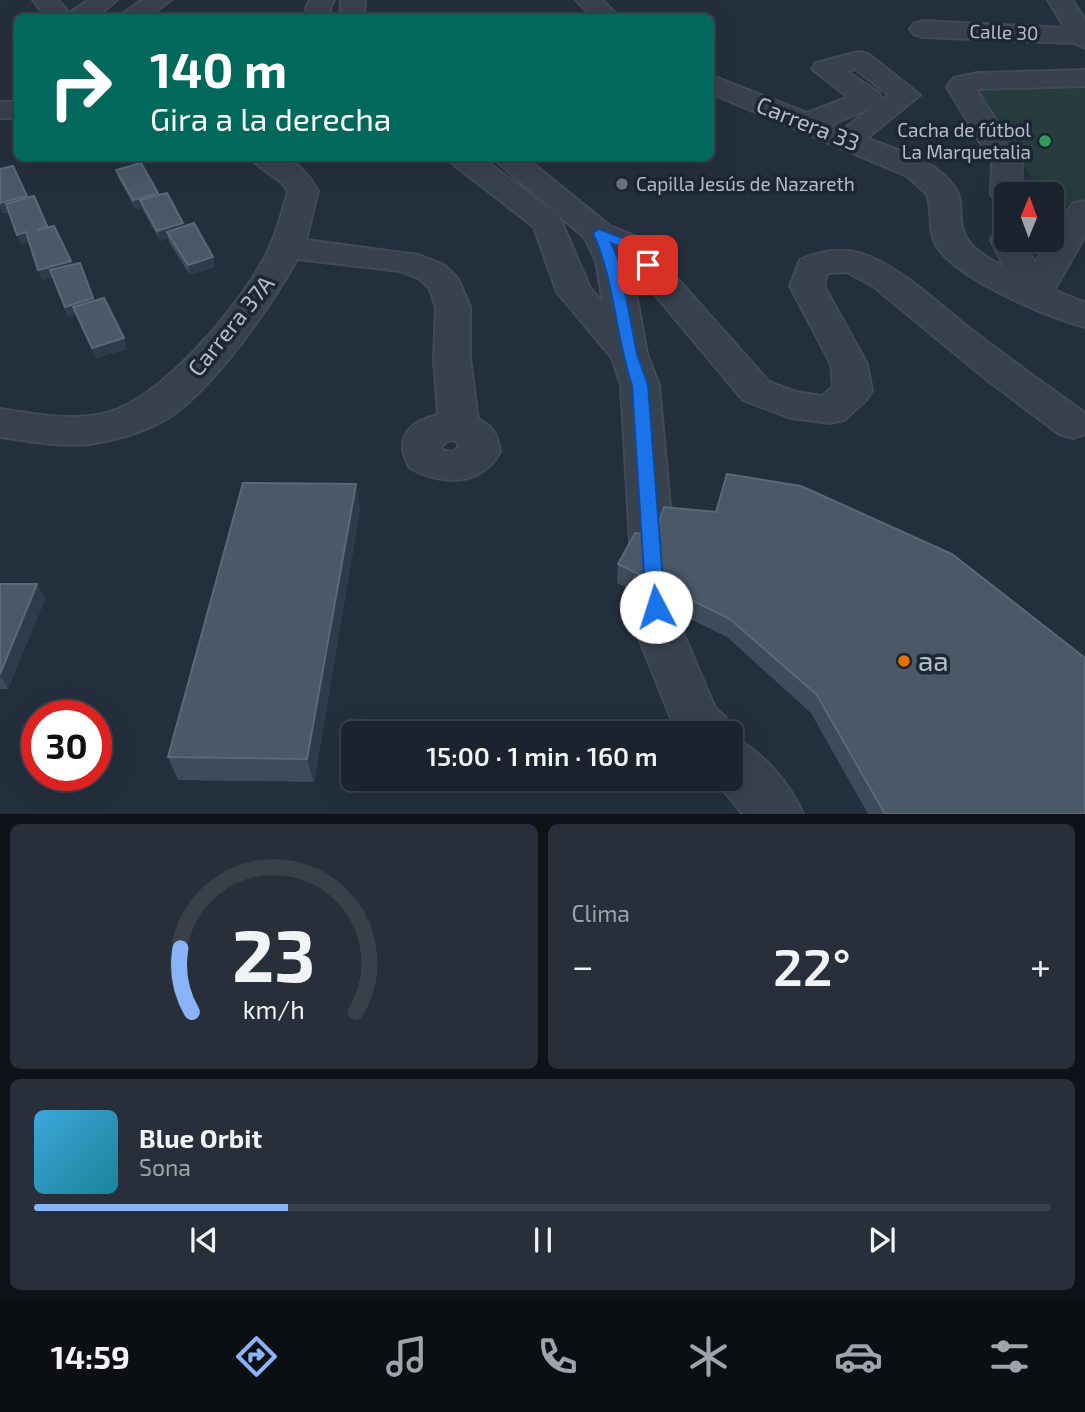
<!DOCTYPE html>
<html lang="es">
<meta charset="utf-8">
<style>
:root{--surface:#1b232e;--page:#282f3a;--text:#f1f3f6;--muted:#a0a4aa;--line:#39404a;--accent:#8ab4f8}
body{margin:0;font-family:"Exo 2",sans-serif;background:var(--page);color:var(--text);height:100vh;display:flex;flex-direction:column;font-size:26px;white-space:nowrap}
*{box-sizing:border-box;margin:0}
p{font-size:23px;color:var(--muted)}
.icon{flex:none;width:38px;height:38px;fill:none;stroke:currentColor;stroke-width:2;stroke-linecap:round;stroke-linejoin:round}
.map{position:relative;height:814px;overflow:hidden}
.details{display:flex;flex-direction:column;gap:10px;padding:10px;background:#0f1319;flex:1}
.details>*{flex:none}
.guide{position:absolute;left:14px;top:14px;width:700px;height:147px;border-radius:10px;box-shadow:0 7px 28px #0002,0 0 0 2px var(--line);background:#00695c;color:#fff;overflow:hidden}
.needle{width:46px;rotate:1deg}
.tools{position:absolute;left:994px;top:182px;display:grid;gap:14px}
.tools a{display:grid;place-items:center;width:70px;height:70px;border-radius:10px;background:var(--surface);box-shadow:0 7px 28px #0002,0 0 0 2px var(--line);font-size:35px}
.speed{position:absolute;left:21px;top:700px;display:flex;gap:14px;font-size:35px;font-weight:700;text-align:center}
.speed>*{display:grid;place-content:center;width:91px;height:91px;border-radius:50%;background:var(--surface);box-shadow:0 7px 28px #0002,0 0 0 2px var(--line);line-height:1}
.speed .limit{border:10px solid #d22;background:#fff;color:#111}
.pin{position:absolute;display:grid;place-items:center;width:60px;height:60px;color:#fff;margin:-30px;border-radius:14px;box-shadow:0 4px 10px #0006}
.me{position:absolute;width:77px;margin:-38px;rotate:355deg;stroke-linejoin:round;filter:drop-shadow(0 0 5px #0008)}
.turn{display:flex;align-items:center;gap:24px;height:147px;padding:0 21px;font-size:32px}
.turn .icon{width:91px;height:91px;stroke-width:2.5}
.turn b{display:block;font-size:49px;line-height:60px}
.big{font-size:52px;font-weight:600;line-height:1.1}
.details .widget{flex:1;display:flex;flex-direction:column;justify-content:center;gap:10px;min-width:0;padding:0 24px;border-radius:10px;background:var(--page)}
.details .dial{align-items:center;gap:0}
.dial svg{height:182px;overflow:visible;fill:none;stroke:var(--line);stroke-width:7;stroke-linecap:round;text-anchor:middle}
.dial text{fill:var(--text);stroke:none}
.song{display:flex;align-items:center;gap:21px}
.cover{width:84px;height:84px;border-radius:10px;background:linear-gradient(135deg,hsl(200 70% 55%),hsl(190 70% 35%))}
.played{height:7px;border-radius:4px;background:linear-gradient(90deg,var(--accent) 25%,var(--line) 25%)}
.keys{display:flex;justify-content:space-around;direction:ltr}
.heat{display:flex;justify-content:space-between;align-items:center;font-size:38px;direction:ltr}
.details .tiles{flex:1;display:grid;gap:10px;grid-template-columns:1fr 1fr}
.widget:last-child{grid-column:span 2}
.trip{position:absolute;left:341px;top:721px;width:402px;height:70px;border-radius:10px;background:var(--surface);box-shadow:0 7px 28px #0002,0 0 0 2px var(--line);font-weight:600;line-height:70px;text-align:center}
.tabs{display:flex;height:112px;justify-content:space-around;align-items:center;background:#0b0e12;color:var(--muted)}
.tabs .icon{width:49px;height:49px}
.tabs .on{color:var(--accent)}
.tabs b{font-size:32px;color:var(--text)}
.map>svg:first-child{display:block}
.green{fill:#263c3f}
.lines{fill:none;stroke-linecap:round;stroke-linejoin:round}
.minor-casing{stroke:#414a57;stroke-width:4}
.minor{fill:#38414e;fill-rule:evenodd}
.wall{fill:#3f4b5c}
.shaded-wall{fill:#2f3b4b}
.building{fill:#4b5868;stroke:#5c6777;stroke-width:2}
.route{fill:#1a73e8;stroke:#114b97;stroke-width:2}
.leisure-dot{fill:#2e9e5b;stroke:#1d2633;stroke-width:2.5}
.worship-dot{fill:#6b7280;stroke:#1d2633;stroke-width:2.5}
.food-dot{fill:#e8710a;stroke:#1d2633;stroke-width:2.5}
.labels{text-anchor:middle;stroke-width:7;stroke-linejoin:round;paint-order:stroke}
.far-street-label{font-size:19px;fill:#b4bcc9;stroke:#1d2633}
.far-poi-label{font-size:19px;fill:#b4bcc9;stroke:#1d2633;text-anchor:end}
.street-label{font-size:23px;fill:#b4bcc9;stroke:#1d2633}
.near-poi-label{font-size:28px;fill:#b4bcc9;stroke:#1d2633;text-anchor:start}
</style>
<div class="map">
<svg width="1085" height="814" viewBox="0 0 1085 814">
<rect width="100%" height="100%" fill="#242f3e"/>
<path class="green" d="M1085,82V206L1054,208L1052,194H1044L965,88Z"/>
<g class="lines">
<defs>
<g id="minor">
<path d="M33,0H58L69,13L89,0H117L95,18H47Z"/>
<path d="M142,0H171L147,18H117Z"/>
<path d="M310,0H334L330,8L332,18H308L306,8Z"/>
<path d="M341,0H365L364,18H340Z"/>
<path d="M576,0H602L620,18H593Z"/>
<path d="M1048,0H1072L1085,20V48L1074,43L923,37L914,34L910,29L914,24L923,21L1065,28Z"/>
<path d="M859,52L868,54L920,95L867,138C898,151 938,160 956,190C962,200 960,210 961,221C963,246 984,256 1004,267L991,240L995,233L1006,230V240H1023L1035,263L1073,203L1085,201V236L1054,290L1085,303V327C1048,317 956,279 936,245C927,228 934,210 926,193L907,176L710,93V75L807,113L848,97L812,69L816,63ZM855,69L889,95L882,100L879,93L846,71ZM871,108L844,129L832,124Z"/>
<path d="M1085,70V86L976,89L1022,162L1021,194H1006V203L995,201L991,194L992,162L947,87L954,78L978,73Z"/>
<rect x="0" y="102" width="18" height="16"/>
<path d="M251,158C287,155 299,159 318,191L306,240L418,255L444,265L458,279L470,307V359L478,419C494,427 497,434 500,452C480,487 442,485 410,468C393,439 408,422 438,415L434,359L436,307L430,289L420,279L400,271L297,259C271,306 211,392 166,419C144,432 115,440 90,444C60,447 30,441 0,437V409C35,414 72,422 107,413C163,397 238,308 265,257C276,236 282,214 288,191C279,175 261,172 251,158ZM454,440L458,443V448L452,452L442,450V446L447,441Z"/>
<path d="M449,158H482L559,216L590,288L603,303L596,261L585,238L493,158H526L610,226L642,239L769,382L796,392L822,396L833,387L831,364L790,286L800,260C822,250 844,247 868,256C904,271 934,300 964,324C1004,355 1044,384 1085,413V434L1073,438L1059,434L986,379L873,286L847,272L827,273L824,286L867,364L872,391L866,400L844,420L830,423L791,418L743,400L631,266L647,354L659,385L681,628L715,708L725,717L732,733H677L635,628L621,385L612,358L557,292L534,227L453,164Z"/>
<path d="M732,738C762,750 790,784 803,814H743L714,779H732Z"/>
</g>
</defs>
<use href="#minor" class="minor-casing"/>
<use href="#minor" class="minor"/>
</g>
<g class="wall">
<path d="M0,169L28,197L71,261L94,301L127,349L96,358L76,314L68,317L52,277L42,280L29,242L21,245L9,212L2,213L0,207Z"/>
<path d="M116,170L158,195L184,226L213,257L215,267L190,275L169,242L168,238L160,241L142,208L136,210L119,179Z"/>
<path d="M360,509L314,782L178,780L168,757Z"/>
<path d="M618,564L1085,658V814H868L811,713L727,637L617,583Z"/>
<path d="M0,584H37L45,599L8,689H0Z"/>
</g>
<g class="shaded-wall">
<path d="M158,193L161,203L140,200L142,208L136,210L133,200Z"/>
<path d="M27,196L31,205L2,213L0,207V203Z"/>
<path d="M183,223L186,233L167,232L168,238L160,241L157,231Z"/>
<path d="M26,232L30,242L21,245L17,235Z"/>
<path d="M213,257L215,267L190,275L188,265Z"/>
<path d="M71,261L74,271L42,280L38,270Z"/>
<path d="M93,298L97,308L73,307L76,314L68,317L65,307Z"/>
<path d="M124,338L127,349L96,358L92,348Z"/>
<path d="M356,484L360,509L314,782L307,759Z"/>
<path d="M37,584L45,599L8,689L0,675Z"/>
</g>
<g class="building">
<path d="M141,163L158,193L133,200L116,170Z"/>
<path d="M13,166L27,196L0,203V169Z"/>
<path d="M167,193L183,223L157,231L140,200Z"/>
<path d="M34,196L47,226L38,230L54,226L71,261L38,270L26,232L17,235L6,204Z"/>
<path d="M194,223L213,257L188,265L167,232Z"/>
<path d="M80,263L93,298L65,307L50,270Z"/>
<path d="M104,298L124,338L92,348L73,307Z"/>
<path d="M727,474L801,486L952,554L1085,658V814H885L817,695L730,619L618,564L635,533L655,535L664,507L716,512Z"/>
<path d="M243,483L356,484L307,759L168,757Z"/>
<path d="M0,584H37L0,674Z"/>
</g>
<path class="route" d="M599,229L635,243L655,265L653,268H643L625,249L611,243L619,261L637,354L648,385L665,607L663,613L656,615L649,613L646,607L632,385C615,335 615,281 593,233Z"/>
<circle class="leisure-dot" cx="1045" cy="141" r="7"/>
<circle class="worship-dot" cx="622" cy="184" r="7"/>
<circle class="food-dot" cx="904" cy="661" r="7"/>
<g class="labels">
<g class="far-street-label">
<text transform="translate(1004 32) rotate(2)" y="7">Calle 30</text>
</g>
<g class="far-poi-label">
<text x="1031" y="137">Cacha de fútbol<tspan x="1031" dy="22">La Marquetalia</tspan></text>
<text x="636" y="191" text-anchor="start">Capilla Jesús de Nazareth</text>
</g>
<g class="street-label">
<text transform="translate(808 124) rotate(22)" y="8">Carrera 33</text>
<text transform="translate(231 326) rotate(-51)" y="8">Carrera 37A</text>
</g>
<g class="near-poi-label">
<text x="918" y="671">aa</text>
</g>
</g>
</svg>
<div class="tools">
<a><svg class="needle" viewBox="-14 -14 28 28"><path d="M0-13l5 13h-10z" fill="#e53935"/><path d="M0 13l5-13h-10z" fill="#a0a4aa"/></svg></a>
</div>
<div class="speed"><div class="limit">30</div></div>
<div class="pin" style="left:648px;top:265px;background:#d93025"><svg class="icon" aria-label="arrive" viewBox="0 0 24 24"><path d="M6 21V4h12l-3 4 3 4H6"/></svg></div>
<svg class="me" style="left:656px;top:607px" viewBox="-20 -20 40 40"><circle r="19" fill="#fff"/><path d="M0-13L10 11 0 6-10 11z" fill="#1a73e8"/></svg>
<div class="trip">15:00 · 1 min · 160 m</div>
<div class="guide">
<div class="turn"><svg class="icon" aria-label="right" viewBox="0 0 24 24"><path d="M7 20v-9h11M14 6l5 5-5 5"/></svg><div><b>140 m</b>Gira a la derecha</div></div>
</div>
</div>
<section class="details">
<div class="tiles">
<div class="widget dial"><svg viewBox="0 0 100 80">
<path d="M14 69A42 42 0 1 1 86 69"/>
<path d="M14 69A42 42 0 0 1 9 41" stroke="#8ab4f8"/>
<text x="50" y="56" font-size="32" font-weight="700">23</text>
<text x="50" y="72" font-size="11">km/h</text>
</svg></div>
<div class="widget"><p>Clima</p>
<div class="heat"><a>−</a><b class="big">22°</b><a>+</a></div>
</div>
<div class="widget">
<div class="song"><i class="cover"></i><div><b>Blue Orbit</b><p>Sona</p></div></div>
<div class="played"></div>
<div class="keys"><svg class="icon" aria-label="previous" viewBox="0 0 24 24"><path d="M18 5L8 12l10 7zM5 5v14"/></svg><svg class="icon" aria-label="pause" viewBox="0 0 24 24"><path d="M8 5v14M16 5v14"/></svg><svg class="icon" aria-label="next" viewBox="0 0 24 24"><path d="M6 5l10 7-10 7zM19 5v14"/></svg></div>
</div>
</div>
</section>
<nav class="tabs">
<b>14:59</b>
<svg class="icon on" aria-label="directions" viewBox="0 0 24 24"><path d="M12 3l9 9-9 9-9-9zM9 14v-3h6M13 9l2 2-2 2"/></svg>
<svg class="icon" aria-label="music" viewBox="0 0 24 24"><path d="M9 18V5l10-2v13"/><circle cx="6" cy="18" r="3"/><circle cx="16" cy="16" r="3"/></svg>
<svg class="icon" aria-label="phone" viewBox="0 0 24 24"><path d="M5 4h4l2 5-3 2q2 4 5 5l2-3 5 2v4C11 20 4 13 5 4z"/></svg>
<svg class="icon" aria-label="climate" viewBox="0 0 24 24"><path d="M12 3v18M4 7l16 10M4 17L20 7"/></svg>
<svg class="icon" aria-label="car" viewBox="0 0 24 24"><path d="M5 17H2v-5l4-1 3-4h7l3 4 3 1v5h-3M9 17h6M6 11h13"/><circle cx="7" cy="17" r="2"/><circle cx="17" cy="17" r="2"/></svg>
<svg class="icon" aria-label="filters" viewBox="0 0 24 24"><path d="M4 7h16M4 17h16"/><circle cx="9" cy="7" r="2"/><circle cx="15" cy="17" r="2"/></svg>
</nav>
